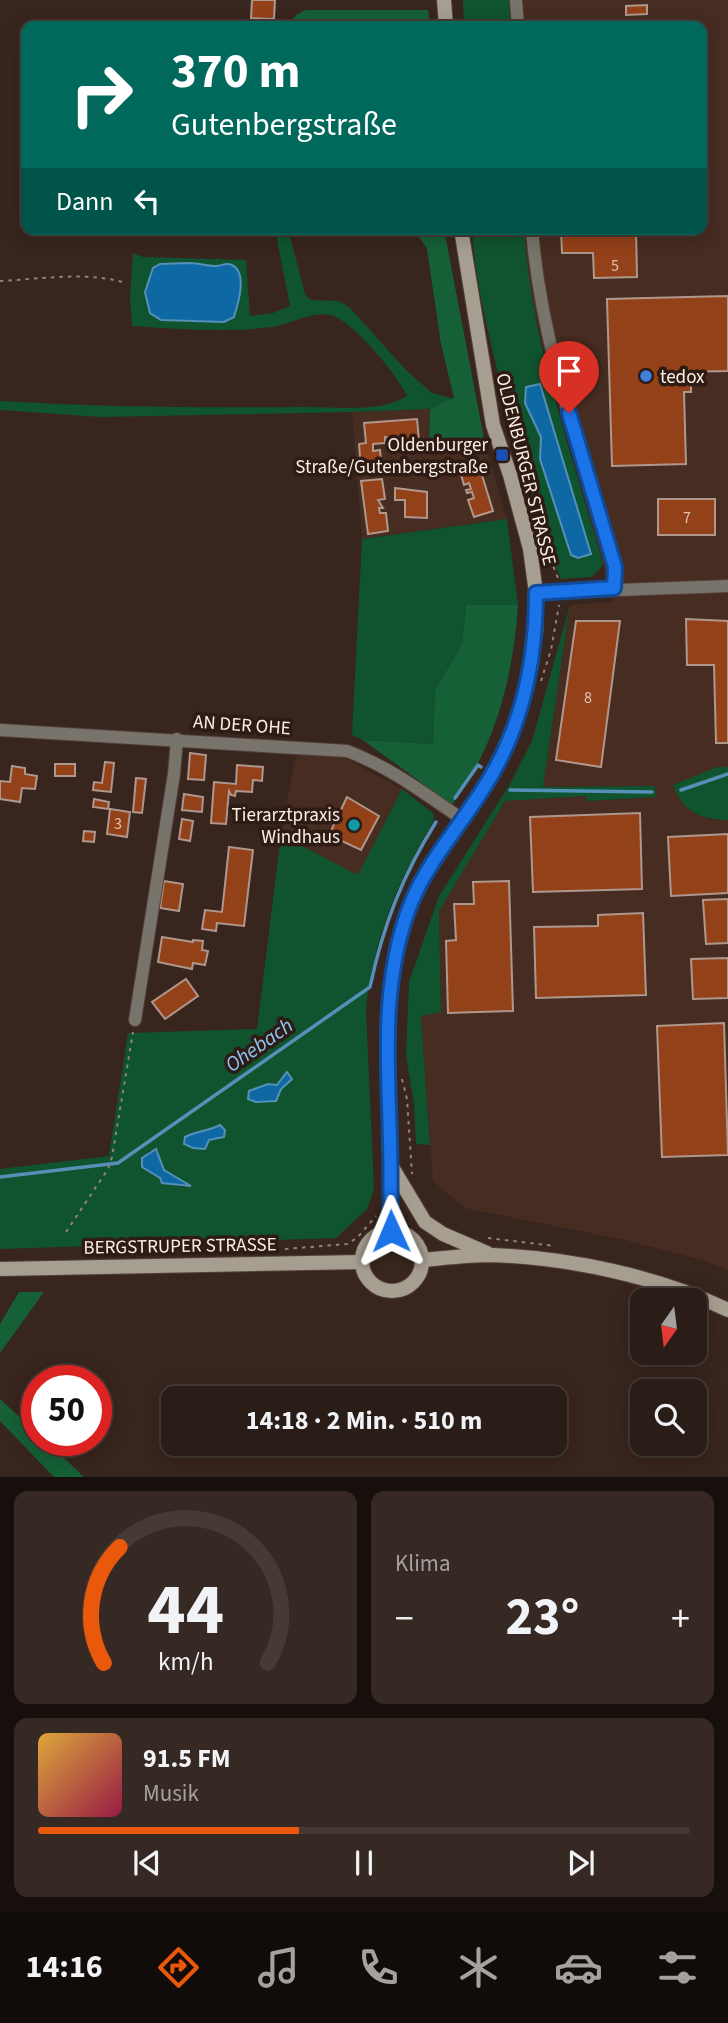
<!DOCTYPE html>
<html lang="de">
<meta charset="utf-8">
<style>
:root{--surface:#2a1c16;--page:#362923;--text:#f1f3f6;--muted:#a5a1a1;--line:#463a35;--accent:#ea580c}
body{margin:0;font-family:"Source Sans 3",sans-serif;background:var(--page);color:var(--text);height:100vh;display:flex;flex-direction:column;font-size:26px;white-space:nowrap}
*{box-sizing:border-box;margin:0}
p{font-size:23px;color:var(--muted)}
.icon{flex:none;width:38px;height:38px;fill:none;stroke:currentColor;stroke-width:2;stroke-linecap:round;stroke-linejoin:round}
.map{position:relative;height:1477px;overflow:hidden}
.panel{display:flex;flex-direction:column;gap:14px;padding:14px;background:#170f0c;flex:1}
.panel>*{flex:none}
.top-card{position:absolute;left:21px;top:21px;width:686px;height:214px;border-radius:14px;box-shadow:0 4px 18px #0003,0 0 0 2px var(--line);background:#00695c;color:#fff;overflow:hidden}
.needle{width:46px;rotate:194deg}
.buttons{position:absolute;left:630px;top:1288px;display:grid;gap:14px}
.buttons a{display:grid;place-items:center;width:77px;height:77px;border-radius:14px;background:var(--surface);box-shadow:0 4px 18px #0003,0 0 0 2px var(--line);font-size:35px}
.speed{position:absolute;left:21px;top:1365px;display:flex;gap:14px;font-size:35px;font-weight:700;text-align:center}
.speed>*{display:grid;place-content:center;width:91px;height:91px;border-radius:50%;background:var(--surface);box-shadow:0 4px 18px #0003,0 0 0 2px var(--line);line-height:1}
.speed .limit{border:10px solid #d22;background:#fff;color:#111}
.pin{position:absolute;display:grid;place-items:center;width:60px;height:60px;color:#fff;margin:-72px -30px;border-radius:50% 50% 50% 0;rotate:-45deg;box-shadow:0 0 7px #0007}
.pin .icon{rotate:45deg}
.me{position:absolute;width:77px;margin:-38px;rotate:359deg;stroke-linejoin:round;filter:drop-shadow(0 0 5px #0008)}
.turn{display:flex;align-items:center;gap:24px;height:147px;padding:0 35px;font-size:32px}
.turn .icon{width:91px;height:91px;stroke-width:2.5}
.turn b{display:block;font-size:49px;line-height:60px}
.then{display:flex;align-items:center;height:66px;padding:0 35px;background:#0003;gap:14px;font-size:26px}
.big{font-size:52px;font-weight:700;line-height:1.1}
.panel .tile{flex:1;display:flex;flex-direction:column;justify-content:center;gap:10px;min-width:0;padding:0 24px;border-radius:14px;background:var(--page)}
.panel .dial{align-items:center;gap:0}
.dial svg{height:182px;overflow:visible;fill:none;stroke:var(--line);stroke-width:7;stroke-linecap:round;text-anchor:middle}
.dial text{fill:var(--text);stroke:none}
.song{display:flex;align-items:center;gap:21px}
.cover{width:84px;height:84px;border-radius:10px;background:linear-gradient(135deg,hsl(40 70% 55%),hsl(340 70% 35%))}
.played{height:7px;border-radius:4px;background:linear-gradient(90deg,var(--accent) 40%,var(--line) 40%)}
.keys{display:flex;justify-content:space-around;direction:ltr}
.heat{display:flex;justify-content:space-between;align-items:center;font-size:38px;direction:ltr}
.panel .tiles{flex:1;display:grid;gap:14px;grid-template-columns:1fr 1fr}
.tile:last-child{grid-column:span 2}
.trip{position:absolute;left:161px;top:1386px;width:406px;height:70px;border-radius:14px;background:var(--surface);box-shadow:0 4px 18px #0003,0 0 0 2px var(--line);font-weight:700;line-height:70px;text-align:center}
.dock{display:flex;height:112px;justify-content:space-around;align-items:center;background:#110b09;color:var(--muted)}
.dock .icon{width:49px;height:49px}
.dock .on{color:var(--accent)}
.dock b{font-size:32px;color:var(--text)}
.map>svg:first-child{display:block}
.built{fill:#462c21}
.green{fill:#10542f;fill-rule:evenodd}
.forest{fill:#166037}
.water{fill:#0d68a3;stroke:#5490b8;stroke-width:2}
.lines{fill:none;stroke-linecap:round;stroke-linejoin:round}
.stream{stroke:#5490b8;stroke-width:3.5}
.building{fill:#934118;stroke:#af978d;stroke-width:2}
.street-casing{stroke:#534139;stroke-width:14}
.secondary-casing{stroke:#534139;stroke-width:16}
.path{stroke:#92827b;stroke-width:2;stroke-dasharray:3.5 5;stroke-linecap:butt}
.street{stroke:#79746b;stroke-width:12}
.secondary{stroke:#a69e90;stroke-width:14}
.route-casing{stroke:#114b97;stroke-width:18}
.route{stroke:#1a73e8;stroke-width:12}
.shop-dot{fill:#3f7fe0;stroke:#2e1c14;stroke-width:2.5}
.transit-dot{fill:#1a4fb4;stroke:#2e1c14;stroke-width:2.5}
.culture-dot{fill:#0f9aa8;stroke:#2e1c14;stroke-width:2.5}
.labels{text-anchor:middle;stroke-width:7;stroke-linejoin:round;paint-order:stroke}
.number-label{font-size:16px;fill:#e1c3b4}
.poi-label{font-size:19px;fill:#fbeee8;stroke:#2e1c14;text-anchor:end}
.street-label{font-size:19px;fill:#fbeee8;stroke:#2e1c14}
.water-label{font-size:21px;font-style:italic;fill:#8dc6f7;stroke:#2e1c14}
</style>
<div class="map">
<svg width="728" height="1477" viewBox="0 0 728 1477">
<rect width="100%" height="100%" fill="#38251d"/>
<g class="built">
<path d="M509,0H728V767H717L707,820H728V1270L702,1260L621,1239L465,1208L433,1181L421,1016L441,1012L439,911L471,855L505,801L586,796L588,801L656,797L655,786L543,787L570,605L613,602L543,348L527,278L524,229H702V26H511Z"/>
<path d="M430,409L429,444L461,450L485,444L507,519L362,539L352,412Z"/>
<path d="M296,754L345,758L402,789L358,876L281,835Z"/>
</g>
<g class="green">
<path d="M463,0H509L511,26H464Z"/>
<path d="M275,229H288L305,294L310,300L339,301L350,308L407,371L432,393L454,399L430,409L352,412L101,417L0,410V401C100,407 200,408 301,407C333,406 379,414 407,396C398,376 352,319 330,315C312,311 291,324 272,327C225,333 179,329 132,326L130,297L133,253L143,257L246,260L250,316L273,313L290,306Z"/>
<path d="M472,229H524C531,343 573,455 603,565L592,577L561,579C534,515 517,448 500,381C488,332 475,280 472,229Z"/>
<path d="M507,519L518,605H466L462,644L435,690L433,744L363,740L352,735L362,539Z"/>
<path d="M570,605L543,787L655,786L656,797L587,801L586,796L505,801L439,911L441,1012L421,1016L430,1145L416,1144L414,1104L406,1055L409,982L439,896L510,784L532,741Z"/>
<path d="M717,767H728V820C701,820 682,811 673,785Z"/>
<path d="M402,789L433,813L434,820C398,880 373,939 366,1010L374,1189L367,1209L336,1238L0,1249V1169L109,1156L128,1033L257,1029L281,835L358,875ZM157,1150L164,1170L191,1185L183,1187L162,1183L160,1178L147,1171L141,1163L149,1151Z"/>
</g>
<g class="forest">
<path d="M306,10H428L430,26H290L289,23L296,15Z"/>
<path d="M414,229H444L485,444C466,449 445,457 429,444L430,409L454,398L441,344L427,249Z"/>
<path d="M466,605H518C513,677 496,746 452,805L363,740L433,744L435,690L462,644Z"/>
<path d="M19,1292H44L0,1353V1324Z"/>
<path d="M0,1399L37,1433V1440H45L84,1477H54L0,1421Z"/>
</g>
<g class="water">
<path d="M189,263C197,263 208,266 216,266C222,266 226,262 232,265C248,273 238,304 234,317L224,322L161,320L150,313L145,292L153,268L160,264Z"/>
<path d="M540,384L591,554L578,558L571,555L540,459L541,437L525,403L526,387Z"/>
<path d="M287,1072L292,1079L281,1089L276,1101L256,1102L248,1099L249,1091L268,1084L277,1085Z"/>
<path d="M220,1125L225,1130L224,1137L209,1140L205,1149L193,1148L184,1144L185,1137C196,1131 209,1131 220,1125Z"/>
<path d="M156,1149L164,1170L191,1186L162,1183L160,1178L142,1167V1158Z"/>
</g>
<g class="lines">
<g class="stream">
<path d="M510,790L652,792"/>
<path d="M681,790L728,774"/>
<path d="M455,798L478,765L481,767"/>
<path d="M0,1177L118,1163L370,987C383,926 402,876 436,822"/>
</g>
</g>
<g class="building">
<path d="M252,0H275L274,19L251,18Z"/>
<path d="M647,5V14L626,15V6Z"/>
<path d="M561,229H636L637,277L594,278L593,253H562Z"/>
<path d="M728,296V371L683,372V381H691V392H684L686,464L612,466L607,299Z"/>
<path d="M417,419L419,440L400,441L399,436H394L395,439L385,437V443L373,444V451L380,450L382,469L361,471L359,444L366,443L364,423Z"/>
<path d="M478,462L493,511L474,517L468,500L474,498L472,492L467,493L466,490L471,489L469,483L464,485L459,468Z"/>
<path d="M382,479L385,499L378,500L383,508H379L380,513H386L388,531L368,534L361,481Z"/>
<path d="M395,488L427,492V518L405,517V500H395Z"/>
<rect x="658" y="499" width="57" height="36"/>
<path d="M686,619L728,621V743H716L714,665H687Z"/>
<path d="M576,621H620L601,767L556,760Z"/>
<path d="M190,753L206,755L204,780L188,779Z"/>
<path d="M105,762L114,763L111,792L93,790L94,782L102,783Z"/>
<rect x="55" y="764" width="20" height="12"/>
<path d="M237,765L263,767L262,781L253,780L252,792L236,791L235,796L231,795L229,791L226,824L211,823L214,782L236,784Z"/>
<path d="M12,766L25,768V774L37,776L35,789L22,788L20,802L0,799V781L10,782Z"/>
<path d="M136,778L146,779L142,813L133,812Z"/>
<path d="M184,794L203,797L202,812L182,810Z"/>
<path d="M347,797L379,816L361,850L329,835Z"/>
<path d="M94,799L109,802L108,809L93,807Z"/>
<path d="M110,809L130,812L127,837L107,834Z"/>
<path d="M640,813L642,889L533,892L530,817Z"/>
<path d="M182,819L193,821L190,841L179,839Z"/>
<path d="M84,831L95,832L94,842L83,841Z"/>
<path d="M728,834V893L671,896L668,837Z"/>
<path d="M229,847L253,850L244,926L217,923L216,931L202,929L205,910L222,912Z"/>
<path d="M164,881L183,884L179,911L160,908Z"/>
<path d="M509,881L513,1011L448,1013L446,941L456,940L454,904H474L473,882Z"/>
<path d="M728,899V943L706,944L703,900Z"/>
<path d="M643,913L646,995L536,998L534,927L598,926V915Z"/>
<path d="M162,937L193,942V940L203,941L202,950L208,951L205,965L193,963L192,969L158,962Z"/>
<path d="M728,958V998L693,999L691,959Z"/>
<path d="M186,979L198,996L165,1019L152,1002Z"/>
<path d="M724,1023L728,1155L662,1157L657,1026Z"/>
</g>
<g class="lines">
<defs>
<g id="street">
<path d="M516,0L518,26"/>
<path d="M532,229C541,345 582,456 615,567L614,588"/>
<path d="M536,593L728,586"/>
<path d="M0,730L347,751C390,767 425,794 462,819"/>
<path d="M135,1020L174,774L177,739"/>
</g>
<g id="secondary">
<path d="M444,0L446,26"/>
<path d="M392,1167L425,1222L443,1234L487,1253"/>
<path d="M391,1231L387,1021L397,945L409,908L426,874L483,790L510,740L523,702L536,631V593L530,549L510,475L493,425L461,229"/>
<circle cx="392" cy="1261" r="30"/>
<path d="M422,1260C445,1258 469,1255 492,1255C570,1258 657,1276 728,1310"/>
<path d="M0,1269L362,1262"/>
</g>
</defs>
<use href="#street" class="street-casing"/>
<use href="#secondary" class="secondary-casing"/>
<g class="path">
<path d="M0,281C42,279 86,271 126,283"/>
<path d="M541,535L558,578"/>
<path d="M541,681L551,650L559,605"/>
<path d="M402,1079L407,1099L412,1174"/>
<path d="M66,1232L108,1169L112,1157L133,1032"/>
<path d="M488,1238L555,1246"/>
<path d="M285,1249L347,1244L357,1238L376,1216"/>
</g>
<use href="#street" class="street"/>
<use href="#secondary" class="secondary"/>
</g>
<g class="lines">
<defs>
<path id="route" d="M391,1231C390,1201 391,1171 390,1141C388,1063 381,986 408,911C424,866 458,829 483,789C522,730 536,663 536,593L614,588L615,567L569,413"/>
</defs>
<use href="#route" class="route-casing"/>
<use href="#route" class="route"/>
</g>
<circle class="shop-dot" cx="646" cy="376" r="7"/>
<rect class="transit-dot" x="495" y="448" width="14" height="14" rx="3.5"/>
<circle class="culture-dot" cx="354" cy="825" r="7"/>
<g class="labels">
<g class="number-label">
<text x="615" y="271">5</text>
<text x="687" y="523">7</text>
<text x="588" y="703">8</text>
<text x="118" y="829">3</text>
</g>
<g class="poi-label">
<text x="660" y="383" text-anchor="start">tedox</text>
<text x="488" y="451">Oldenburger<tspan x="488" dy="22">Straße/Gutenbergstraße</tspan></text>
<text x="340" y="821">Tierarztpraxis<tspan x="340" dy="22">Windhaus</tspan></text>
</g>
<g class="street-label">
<text transform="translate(527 469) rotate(76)" y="7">OLDENBURGER STRASSE</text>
<text transform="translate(242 724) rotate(4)" y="7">AN DER OHE</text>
<text transform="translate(180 1245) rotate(-1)" y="7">BERGSTRUPER STRASSE</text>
</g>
<g class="water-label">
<text transform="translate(259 1045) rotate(-35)" y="7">Ohebach</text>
</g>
</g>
</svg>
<div class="buttons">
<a><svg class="needle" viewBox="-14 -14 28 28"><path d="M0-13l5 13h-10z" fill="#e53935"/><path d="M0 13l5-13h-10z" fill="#a5a1a1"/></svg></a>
<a><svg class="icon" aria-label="search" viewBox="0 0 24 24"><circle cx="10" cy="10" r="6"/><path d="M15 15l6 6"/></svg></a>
</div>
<div class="speed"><div class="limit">50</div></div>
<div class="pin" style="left:569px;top:413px;background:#d93025"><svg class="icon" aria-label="arrive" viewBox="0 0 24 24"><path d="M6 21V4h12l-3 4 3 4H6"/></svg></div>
<svg class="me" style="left:391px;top:1231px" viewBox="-20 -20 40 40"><path d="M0-17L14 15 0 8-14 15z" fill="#1a73e8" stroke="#fff" stroke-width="4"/></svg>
<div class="trip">14:18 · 2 Min. · 510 m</div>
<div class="top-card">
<div class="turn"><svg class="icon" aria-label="right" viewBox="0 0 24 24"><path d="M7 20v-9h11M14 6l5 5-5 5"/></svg><div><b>370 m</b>Gutenbergstraße</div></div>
<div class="then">Dann<svg class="icon" aria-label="left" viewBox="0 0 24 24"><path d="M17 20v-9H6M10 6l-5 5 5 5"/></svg></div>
</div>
</div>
<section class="panel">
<div class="tiles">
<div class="tile dial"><svg viewBox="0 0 100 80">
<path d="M14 69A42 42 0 1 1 86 69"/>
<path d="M14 69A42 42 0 0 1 21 18" stroke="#ea580c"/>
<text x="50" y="56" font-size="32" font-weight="700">44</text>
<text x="50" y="72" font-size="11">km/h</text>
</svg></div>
<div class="tile"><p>Klima</p>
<div class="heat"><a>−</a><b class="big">23°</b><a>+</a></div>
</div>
<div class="tile">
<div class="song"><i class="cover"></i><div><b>91.5 FM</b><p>Musik</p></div></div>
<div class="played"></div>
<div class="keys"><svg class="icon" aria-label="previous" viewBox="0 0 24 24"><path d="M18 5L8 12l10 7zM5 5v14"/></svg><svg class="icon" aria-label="pause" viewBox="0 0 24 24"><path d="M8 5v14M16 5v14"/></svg><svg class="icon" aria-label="next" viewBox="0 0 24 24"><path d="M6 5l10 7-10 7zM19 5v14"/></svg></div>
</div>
</div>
</section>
<nav class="dock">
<b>14:16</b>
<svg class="icon on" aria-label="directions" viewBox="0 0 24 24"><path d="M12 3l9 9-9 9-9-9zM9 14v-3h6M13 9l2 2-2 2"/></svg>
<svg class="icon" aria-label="music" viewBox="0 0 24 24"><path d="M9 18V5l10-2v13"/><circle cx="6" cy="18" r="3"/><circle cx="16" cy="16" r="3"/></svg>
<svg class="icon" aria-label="phone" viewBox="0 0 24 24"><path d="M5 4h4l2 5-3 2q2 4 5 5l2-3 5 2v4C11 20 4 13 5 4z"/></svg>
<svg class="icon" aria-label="climate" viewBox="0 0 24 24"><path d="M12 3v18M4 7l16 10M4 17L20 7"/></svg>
<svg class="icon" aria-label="car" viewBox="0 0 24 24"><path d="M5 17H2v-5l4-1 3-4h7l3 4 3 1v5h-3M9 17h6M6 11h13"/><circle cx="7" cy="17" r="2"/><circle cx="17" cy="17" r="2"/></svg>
<svg class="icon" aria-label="filters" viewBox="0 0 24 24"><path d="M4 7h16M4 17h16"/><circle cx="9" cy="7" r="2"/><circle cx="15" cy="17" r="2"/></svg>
</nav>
